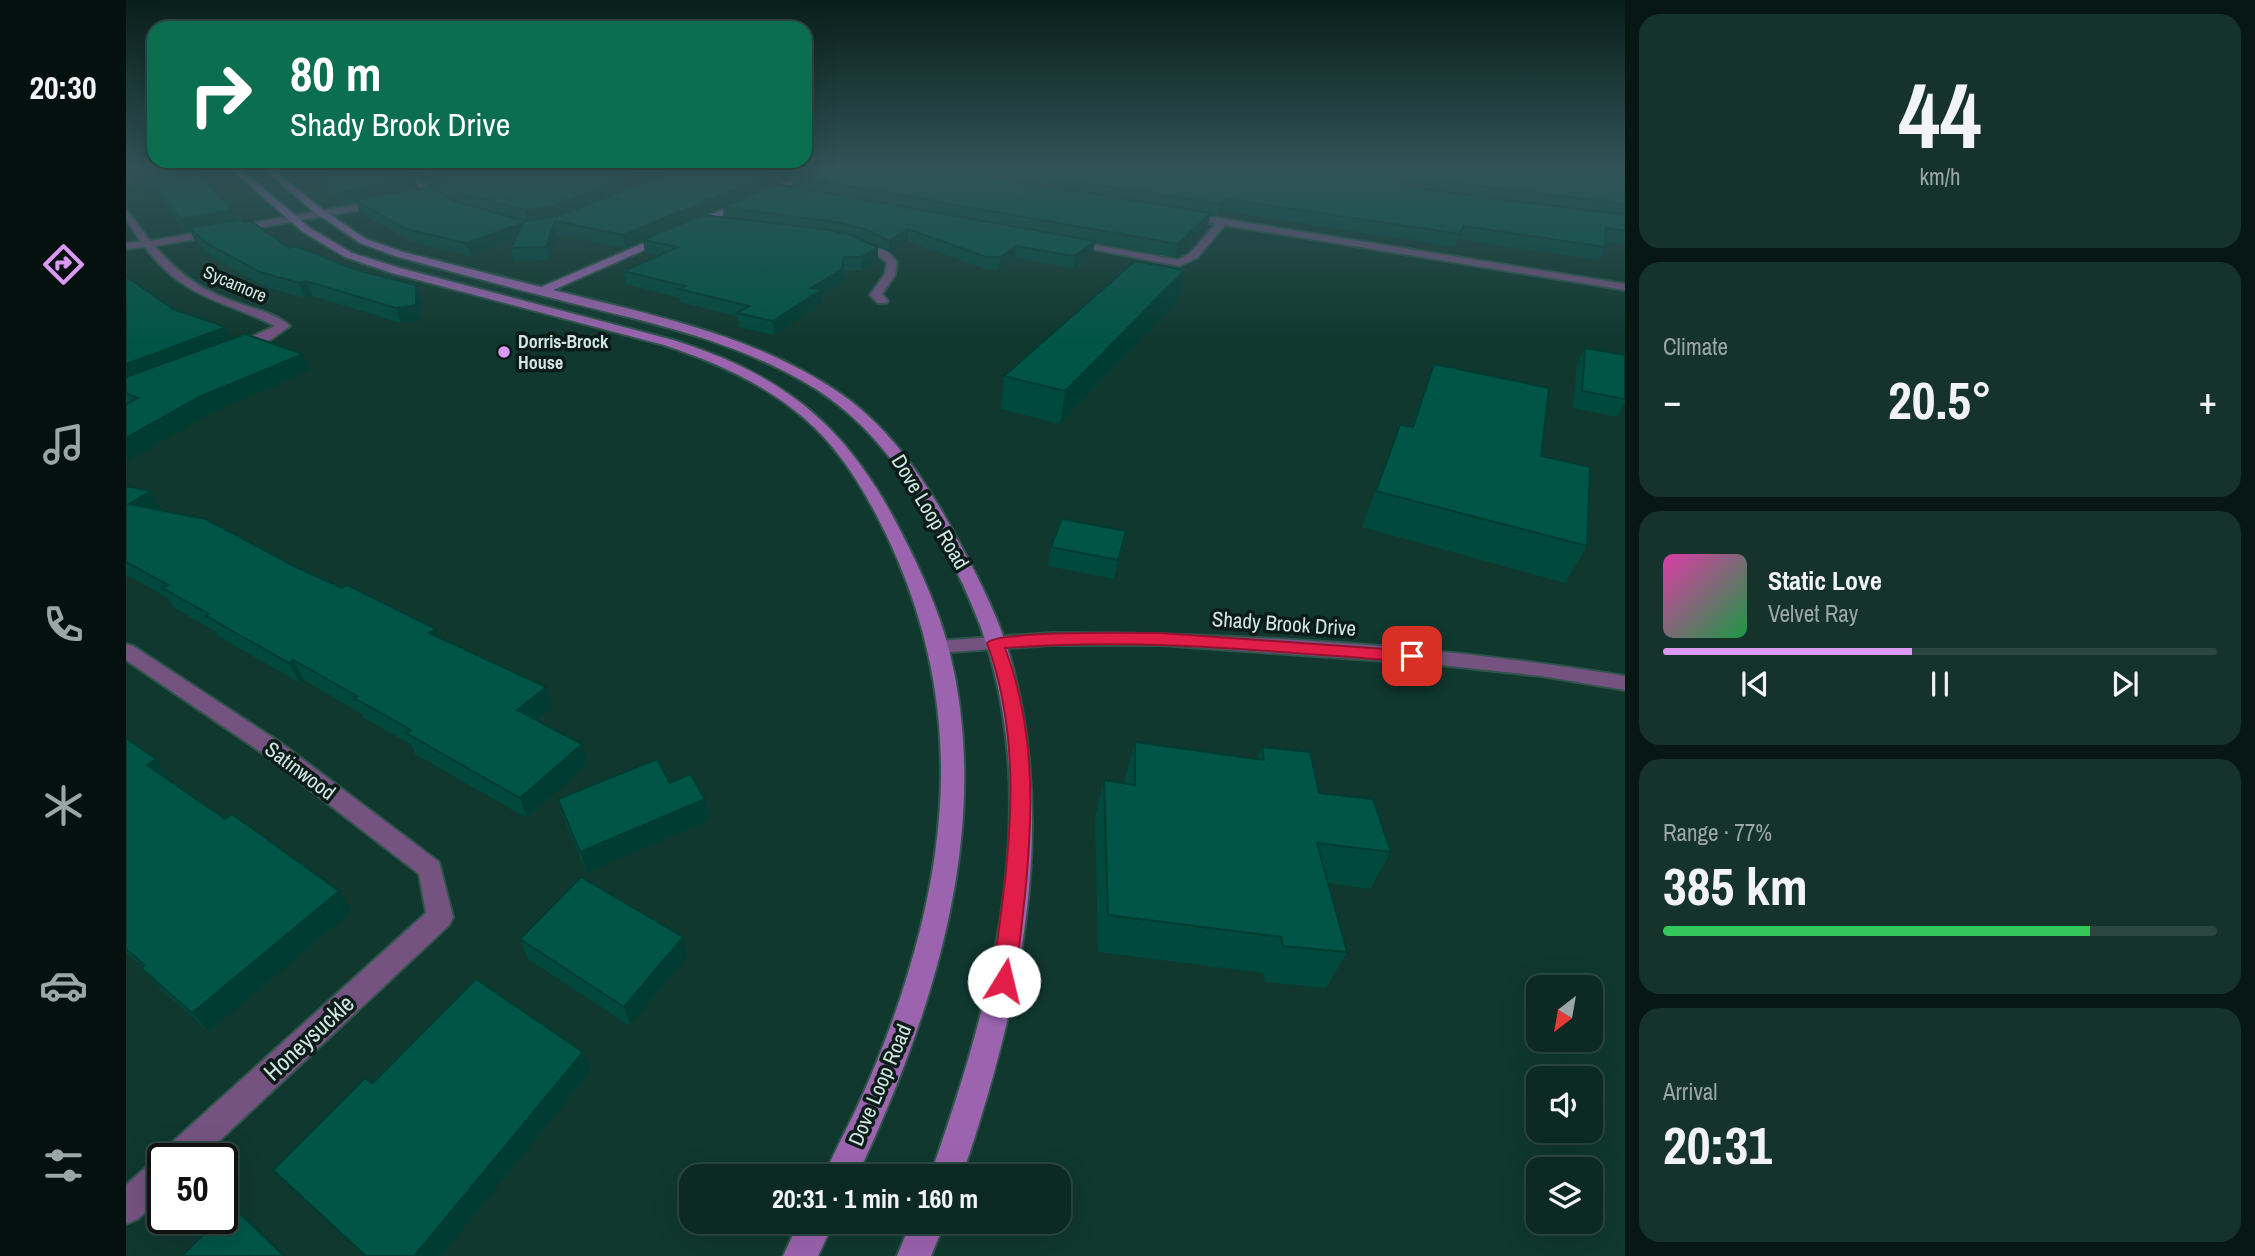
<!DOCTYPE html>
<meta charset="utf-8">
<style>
:root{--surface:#0c2a23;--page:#15322b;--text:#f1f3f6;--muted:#9aa7a6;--line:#2c4641;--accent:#dc99f4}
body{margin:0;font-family:"Archivo Narrow",sans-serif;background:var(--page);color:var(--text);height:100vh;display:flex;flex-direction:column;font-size:26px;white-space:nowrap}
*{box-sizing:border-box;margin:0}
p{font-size:23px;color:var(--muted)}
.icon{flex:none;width:38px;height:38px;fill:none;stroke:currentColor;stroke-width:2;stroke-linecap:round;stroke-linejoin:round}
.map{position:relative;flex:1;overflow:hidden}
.side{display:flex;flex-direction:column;gap:14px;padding:14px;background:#071713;width:630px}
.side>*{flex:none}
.top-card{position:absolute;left:21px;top:21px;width:665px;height:147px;border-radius:21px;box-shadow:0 7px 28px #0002,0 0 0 2px var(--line);background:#0b6e4f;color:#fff;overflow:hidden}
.needle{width:46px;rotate:211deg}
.controls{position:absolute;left:1400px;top:975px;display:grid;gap:14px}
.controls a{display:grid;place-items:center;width:77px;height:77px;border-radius:14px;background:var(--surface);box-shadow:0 7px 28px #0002,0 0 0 2px var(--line);font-size:35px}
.speed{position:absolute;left:21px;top:1143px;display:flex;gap:14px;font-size:35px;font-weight:700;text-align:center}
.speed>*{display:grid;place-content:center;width:91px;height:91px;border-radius:50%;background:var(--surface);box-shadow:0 7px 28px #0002,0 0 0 2px var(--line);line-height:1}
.speed .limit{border:4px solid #111;border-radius:10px;background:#fff;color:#111}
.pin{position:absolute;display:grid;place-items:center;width:60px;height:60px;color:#fff;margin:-30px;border-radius:14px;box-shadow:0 4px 10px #0006}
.me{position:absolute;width:77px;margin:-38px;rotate:9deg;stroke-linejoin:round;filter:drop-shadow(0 0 5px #0008)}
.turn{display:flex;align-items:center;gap:24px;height:147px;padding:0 28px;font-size:32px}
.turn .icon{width:91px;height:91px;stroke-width:2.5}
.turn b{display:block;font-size:49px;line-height:60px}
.big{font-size:52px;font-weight:700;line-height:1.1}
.side .tile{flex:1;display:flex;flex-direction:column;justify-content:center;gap:10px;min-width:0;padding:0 24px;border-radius:21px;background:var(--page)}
.side .dial{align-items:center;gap:0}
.dial b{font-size:91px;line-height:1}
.song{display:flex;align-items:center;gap:21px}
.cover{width:84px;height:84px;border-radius:10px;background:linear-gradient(135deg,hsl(320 70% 55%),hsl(140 70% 35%))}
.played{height:7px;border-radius:4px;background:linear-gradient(90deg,var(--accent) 45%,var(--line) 45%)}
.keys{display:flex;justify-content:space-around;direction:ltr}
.heat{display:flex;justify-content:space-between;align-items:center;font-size:38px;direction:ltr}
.charge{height:10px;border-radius:5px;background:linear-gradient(90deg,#34c759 77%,var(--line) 0)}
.trip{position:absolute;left:553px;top:1164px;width:392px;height:70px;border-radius:21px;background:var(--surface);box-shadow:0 7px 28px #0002,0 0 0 2px var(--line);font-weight:700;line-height:70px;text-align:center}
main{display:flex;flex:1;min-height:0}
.tab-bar{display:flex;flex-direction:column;width:126px;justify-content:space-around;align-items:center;background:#05110e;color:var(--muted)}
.tab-bar .icon{width:49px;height:49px}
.tab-bar .on{color:var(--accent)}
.tab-bar b{font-size:32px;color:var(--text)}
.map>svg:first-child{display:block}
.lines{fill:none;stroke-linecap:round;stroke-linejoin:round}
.minor-casing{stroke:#2f544b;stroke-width:4}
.secondary-casing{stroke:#2f544b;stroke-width:4}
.minor{fill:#755381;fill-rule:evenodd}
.secondary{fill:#9c64af;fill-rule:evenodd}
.wall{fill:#01493d;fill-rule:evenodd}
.shaded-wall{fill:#013c32}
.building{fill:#015547;stroke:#013c32;stroke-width:2}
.route{fill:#e11d48;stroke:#92132f;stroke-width:2}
.poi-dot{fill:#dc99f4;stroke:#0c1c18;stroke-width:2.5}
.labels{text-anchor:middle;stroke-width:7;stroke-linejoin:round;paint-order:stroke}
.far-street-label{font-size:18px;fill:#d1e6e0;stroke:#0c1c18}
.far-poi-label{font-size:18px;font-weight:bold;fill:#d1e6e0;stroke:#0c1c18;text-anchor:start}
.street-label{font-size:21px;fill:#d1e6e0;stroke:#0c1c18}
.near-street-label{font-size:24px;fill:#d1e6e0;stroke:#0c1c18}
</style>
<main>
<nav class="tab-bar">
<b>20:30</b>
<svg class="icon on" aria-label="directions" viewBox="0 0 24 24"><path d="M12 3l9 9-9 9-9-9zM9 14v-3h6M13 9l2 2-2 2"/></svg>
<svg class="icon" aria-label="music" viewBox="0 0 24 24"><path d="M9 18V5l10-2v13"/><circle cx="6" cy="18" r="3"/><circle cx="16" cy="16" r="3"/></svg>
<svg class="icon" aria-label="phone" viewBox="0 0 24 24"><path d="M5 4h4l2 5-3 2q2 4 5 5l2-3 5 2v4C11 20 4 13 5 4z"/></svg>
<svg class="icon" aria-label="climate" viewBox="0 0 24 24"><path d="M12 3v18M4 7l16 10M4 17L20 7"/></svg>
<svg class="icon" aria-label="car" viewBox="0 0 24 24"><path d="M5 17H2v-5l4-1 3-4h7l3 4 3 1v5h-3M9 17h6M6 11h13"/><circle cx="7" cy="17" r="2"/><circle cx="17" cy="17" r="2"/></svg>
<svg class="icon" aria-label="filters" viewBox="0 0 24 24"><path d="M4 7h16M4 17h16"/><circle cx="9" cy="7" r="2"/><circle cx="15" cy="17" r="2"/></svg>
</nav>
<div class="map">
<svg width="1499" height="1256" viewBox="0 0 1499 1256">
<rect width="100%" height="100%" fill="#10382f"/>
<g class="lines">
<defs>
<g id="minor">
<path d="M258,166H267L322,200L315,202Z"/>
<path d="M538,166L562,169L563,174L541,182V178L555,172Z"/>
<path d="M258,200L262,203L261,205L29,246C51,273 76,291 109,302C127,309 150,313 164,326L144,340L112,352L108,351V345L149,326C96,299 59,300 19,247L0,249V243L15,242L0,219V209L24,241Z"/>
<path d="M1059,213L1499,284V290L1099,225L1071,258L1053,266L936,243L941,240L1052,260L1063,254L1090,224L1056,218L1054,216Z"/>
<path d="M727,239L760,250L771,262L769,275L756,294L762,301L760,303H752L744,295L759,274L761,262L745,251L724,244L722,242Z"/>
<path d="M926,633C1117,633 1310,645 1499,676V690L1415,676L1314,665L1035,645H926L811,653L804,652L801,647L804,642L811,641Z"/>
<path d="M0,644L7,646L155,743L313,862L327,917L323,925L75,1158H37V1195L12,1219L0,1224V1185L26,1162L36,1157L41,1147L300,913L293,874L139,755L0,660Z"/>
</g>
<g id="secondary">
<path d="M102,166H111L184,228L226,253L274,268L547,340C662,376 724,429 777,536C796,573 814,613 824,654C867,832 806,1016 731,1176H698C708,1152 721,1129 732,1105C758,1048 779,990 794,930C829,791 822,664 760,534C739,491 715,450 678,418C639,384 587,361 538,345L266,273L219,257L177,232Z"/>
<path d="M134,166H143L193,207L240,239L277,252L415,287L699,166H709L427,290C525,315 630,335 715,394C767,430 804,487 833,542C854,581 875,622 886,664C932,838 892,1010 836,1176H804C862,1012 913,832 865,659C854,619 836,581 817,544C786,482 746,423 685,386C602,336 506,319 414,295C367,283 317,269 269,256L234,243L187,211Z"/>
<path d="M673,1222H708L692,1256H657Z"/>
<path d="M785,1222H819L805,1256H771Z"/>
</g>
</defs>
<use href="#minor" class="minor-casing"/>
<use href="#secondary" class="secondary-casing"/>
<use href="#minor" class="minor"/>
<use href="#secondary" class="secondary"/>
</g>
<g class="wall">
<path d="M171,166H267L292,189L337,204L272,166H546L547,171L559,166H916L966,173L986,170L993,166H1499V242L1498,244L1479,242V247L1473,260L1332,239L1329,247L1097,211L1092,216L1084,215L1082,225L1049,257L968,242L967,253L947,269L889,257L873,269H859L782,241L763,252L738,241L752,260L736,270H718L717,282L695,295L696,304L648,335L613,327L612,317L555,302L554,298L500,284L498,271L534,256L519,253L517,241L499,248L431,234L423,260L388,261L385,248L389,239L344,256L284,241L233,212L230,202L220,204L196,188L193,181ZM665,178L666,186L651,184ZM597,207L598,217L577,215Z"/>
<path d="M19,173L106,210L111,220L118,222L163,248L295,300L294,321L275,323L186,296L178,298L140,287L88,258L69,241L64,231L61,232L24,185Z"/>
<path d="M0,276L47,309L105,339L177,354L184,370L84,414L0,462Z"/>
<path d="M1053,299L934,424L875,409L878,376Z"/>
<path d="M1459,348L1499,355V403L1491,417L1447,408L1451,364Z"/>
<path d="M1308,364L1415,456L1461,546L1439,583L1236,527L1274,425L1285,427Z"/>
<path d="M0,486L35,509V510L170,567L313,637L427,707L411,720L462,764L401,818L289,754L286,745L238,718L236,714L178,680L174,683L92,636L89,631L48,608L42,598L3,576L0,577Z"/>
<path d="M1000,531L996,550L988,579L922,566L925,547Z"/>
<path d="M0,738L45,780L44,781L226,911L83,1032L34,988L15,968L17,967L0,953Z"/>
<path d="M1009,742L1131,759L1136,747L1265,852L1244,889L1202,883L1221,952L1200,988L1139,982L1137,973L972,952L969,817L978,780L999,783V779Z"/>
<path d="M432,799H579L583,820L461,873L438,819Z"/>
<path d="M394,939L561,957L504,1026L402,959Z"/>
<path d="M457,1052L465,1071L315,1256H239L147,1170L246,1084Z"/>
</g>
<g class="shaded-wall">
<path d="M535,166H546L547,173L425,219L402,222L399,210Z"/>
<path d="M666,166H693L665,176V178L499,248L497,235Z"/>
<path d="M289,179L293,191L229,200L230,202L220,204L216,192Z"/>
<path d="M1100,199L1097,211L1092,216L1094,204Z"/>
<path d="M106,210L112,223L63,228L64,231L61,232L55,219Z"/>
<path d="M1085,213L1082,225L1049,257L1052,244Z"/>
<path d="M429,221L431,234L423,260L420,247Z"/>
<path d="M397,223L400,235L344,256L340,243Z"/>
<path d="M782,229V241L763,252V241Z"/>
<path d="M969,241L967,253L947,269L948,256Z"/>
<path d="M890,246L889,257L873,269L874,257Z"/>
<path d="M752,247V260L736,270V257Z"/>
<path d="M718,257L717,282L695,295L696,304L648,335L647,321L685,288Z"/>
<path d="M1059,270L1053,299L934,424L939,391Z"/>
<path d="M180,281L186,296L178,298L173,283Z"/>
<path d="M290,285L295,300L294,321L275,323L270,308Z"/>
<path d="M100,327L107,343L0,384V364Z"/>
<path d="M177,354L184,370L84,414L0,462V438L75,396Z"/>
<path d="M25,491L35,509L14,522L3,504Z"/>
<path d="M1000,531L996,550L988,579L992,560Z"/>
<path d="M310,629L317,648L303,633Z"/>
<path d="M167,660L178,680L174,683L163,663Z"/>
<path d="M420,687L427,707L398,731L391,710Z"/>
<path d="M456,744L462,764L401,818L394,798Z"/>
<path d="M30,759L45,780L36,786L21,765Z"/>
<path d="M579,799L583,820L461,873L454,852Z"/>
<path d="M213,891L226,911L83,1032L66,1013Z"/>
<path d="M557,937L561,957L504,1026L498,1007Z"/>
<path d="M457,1052L465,1071L315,1256H288Z"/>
<path d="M106,1206L126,1222L160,1256H158Z"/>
</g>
<g class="building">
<path d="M41,166L67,167L106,210L55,219L19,173Z"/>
<path d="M183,166H267L289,179L216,192L192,177H200Z"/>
<path d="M288,166H535L423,207L399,210L335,193Z"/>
<path d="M561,166H666L497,235L429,221L420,247L385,248L397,223L340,243L280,229L229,200L303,187L327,201L399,221L429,217Z"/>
<path d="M689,166H796L1085,213L1052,244L665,176Z"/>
<path d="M850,166H916L966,173L974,168L986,170L993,166H1222L1296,189L1499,215V231L1480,228L1479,247L1337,226L1334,234L1100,199L1094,204Z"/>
<path d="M1253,166H1499V204L1298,179Z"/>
<path d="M651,184L969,241L948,256L890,246L874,257H860L782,229L763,241L744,231L715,223L597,207Z"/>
<path d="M576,215L698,229L723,234L752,247L736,257H718L716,269L685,288L695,290L647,321L611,313L623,306L553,289L559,286L498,271L552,247L517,240Z"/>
<path d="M115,219L118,222L125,221L163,248L170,246L230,270L290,285V305L270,308L180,281L173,283L134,272L82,244L63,228Z"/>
<path d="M1009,261L1059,270L939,391L878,376Z"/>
<path d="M0,276L47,309L100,327L0,364Z"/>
<path d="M119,334L177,354L75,396L0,438V404L12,398L0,393V377Z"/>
<path d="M1459,348L1499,355V399L1456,391Z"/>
<path d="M1308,364L1423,388L1415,456L1464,467L1461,546L1250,491L1274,425L1287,427Z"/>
<path d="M0,486L25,491L3,504L79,519L170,567L216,588L221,585L310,629L303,633L420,687L391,710L456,744L394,798L280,733L285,730L228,698L231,696L167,660L163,663L80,616L83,614L36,588L42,585L0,562Z"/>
<path d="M936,519L1000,531L992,560L925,547Z"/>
<path d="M0,738L30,759L21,765L99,819L106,814L213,891L66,1013L15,968L19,965L0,949Z"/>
<path d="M1009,742L1138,760L1136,747L1184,752L1193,793L1247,799L1265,852L1191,843L1221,952L1157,946L1155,937L982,915L978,780L1009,785Z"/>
<path d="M531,759L544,783L564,774L579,799L454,852L432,799Z"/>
<path d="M455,877L557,937L498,1007L394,939Z"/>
<path d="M350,979L457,1052L288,1256H240L147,1170L239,1078L246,1084Z"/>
<path d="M106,1206L158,1256H56L94,1218H96V1216Z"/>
</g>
<linearGradient id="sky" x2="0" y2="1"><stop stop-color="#091f1a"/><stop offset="0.49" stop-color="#315358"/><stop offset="1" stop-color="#315358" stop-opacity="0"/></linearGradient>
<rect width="1499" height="342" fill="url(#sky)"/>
<path class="route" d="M1035,633L1286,651L1294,656L1286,662C1150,652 1015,637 879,648C920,755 902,871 889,981L886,988L878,991L869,988L866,981C881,868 901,753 861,643C872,630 1009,633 1035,633Z"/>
<circle class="poi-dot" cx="378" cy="352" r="7"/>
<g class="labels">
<g class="far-street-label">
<text transform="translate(109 284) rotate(23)" y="6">Sycamore</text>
</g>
<g class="far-poi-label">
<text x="392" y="348">Dorris-Brock<tspan x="392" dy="21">House</tspan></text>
</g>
<g class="street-label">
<text transform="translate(804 512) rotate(59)" y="7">Dove Loop Road</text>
<text transform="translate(1158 624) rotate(4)" y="7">Shady Brook Drive</text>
<text transform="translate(174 771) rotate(37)" y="7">Satinwood</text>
<text transform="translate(754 1085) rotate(-67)" y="7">Dove Loop Road</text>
</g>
<g class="near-street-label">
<text transform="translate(183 1038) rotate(-43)" y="8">Honeysuckle</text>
</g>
</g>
</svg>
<div class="controls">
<a><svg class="needle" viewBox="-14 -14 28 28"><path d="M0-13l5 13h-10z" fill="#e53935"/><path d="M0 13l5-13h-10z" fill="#9aa7a6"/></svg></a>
<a><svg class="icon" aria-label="sound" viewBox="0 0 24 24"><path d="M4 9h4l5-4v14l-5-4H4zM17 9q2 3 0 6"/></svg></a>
<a><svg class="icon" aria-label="layers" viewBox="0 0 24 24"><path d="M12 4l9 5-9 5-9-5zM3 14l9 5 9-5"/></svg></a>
</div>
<div class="speed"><div class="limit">50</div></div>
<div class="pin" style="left:1286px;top:656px;background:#d93025"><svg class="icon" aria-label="arrive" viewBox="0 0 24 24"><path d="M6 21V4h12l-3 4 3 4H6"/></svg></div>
<svg class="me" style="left:878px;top:981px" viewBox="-20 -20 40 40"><circle r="19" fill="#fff"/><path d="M0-13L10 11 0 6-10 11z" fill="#e11d48"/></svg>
<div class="trip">20:31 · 1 min · 160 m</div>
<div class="top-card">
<div class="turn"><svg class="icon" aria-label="right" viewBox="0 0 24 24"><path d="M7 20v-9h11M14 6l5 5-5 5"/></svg><div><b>80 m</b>Shady Brook Drive</div></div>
</div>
</div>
<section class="side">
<div class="tile dial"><b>44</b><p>km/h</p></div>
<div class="tile"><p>Climate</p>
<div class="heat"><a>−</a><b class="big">20.5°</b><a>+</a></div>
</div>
<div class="tile">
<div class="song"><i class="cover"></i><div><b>Static Love</b><p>Velvet Ray</p></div></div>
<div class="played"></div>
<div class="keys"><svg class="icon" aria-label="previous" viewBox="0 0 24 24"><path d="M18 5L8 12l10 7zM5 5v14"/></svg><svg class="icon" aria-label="pause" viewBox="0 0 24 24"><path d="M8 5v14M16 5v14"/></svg><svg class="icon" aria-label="next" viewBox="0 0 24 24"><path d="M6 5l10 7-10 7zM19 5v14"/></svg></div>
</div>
<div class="tile"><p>Range · 77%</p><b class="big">385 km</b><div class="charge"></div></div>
<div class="tile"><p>Arrival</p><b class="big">20:31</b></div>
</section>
</main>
